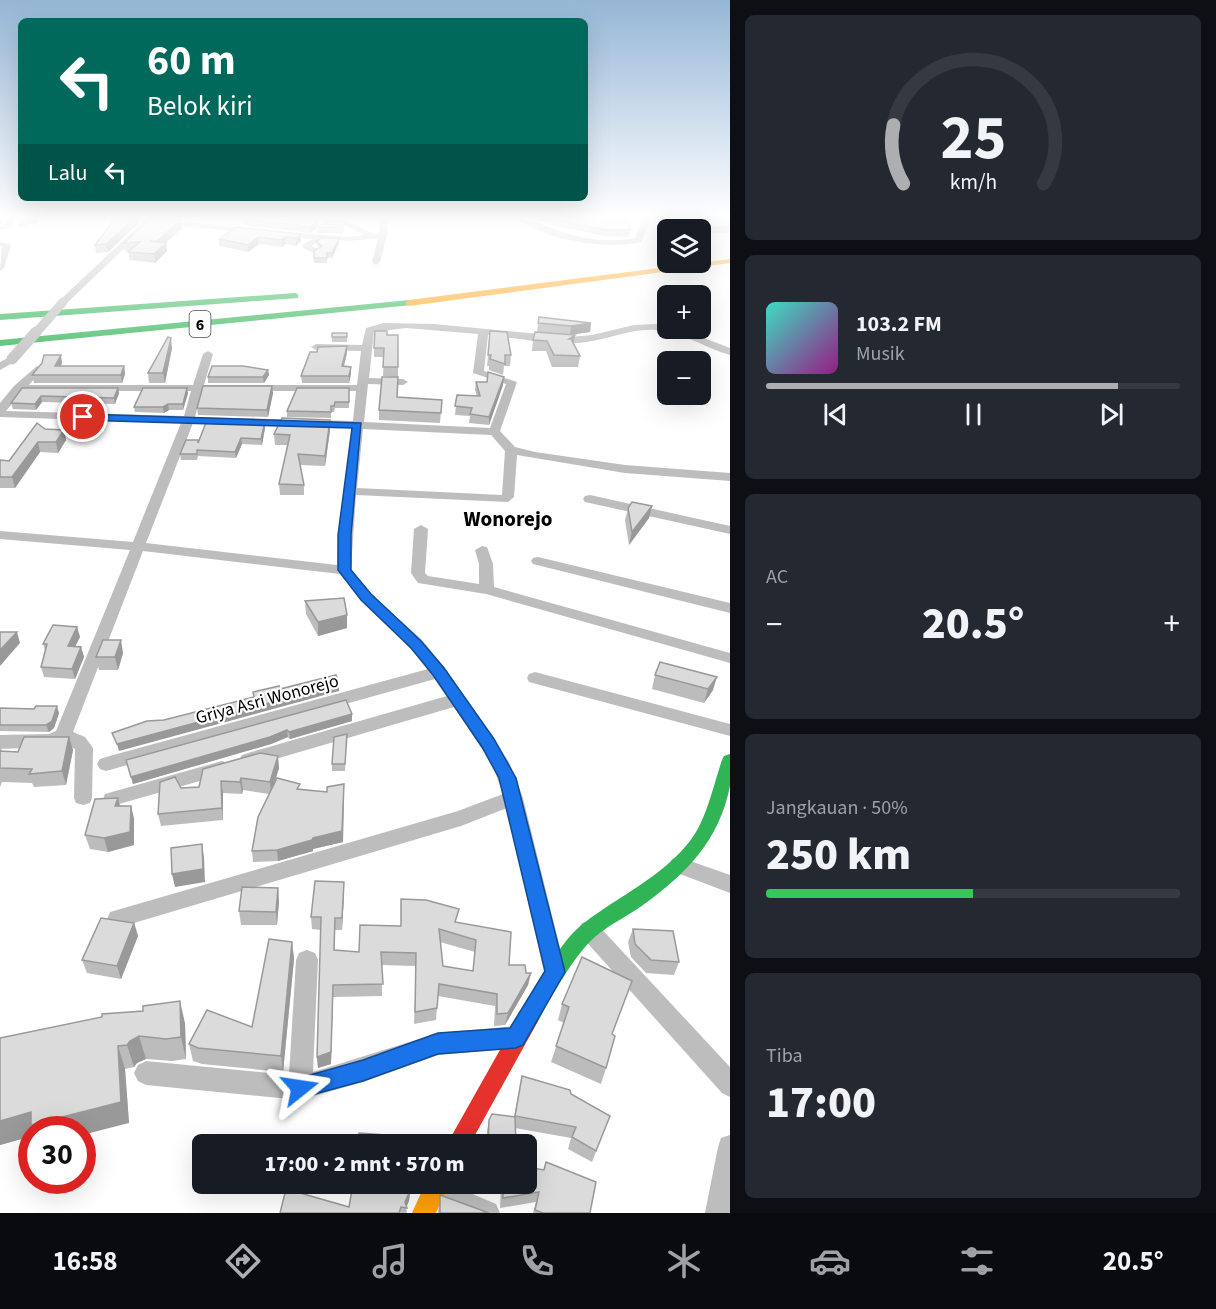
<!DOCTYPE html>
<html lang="id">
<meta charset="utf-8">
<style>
:root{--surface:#171b24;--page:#242831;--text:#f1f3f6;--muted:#9ea1a6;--line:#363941;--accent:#adaeaf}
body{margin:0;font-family:"Source Sans 3",sans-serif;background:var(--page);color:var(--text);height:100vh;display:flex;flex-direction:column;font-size:22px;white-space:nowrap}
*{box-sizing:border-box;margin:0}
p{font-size:20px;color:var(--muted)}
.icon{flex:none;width:33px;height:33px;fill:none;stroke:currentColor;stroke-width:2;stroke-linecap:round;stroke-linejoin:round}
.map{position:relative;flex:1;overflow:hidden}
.sheet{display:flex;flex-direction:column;gap:15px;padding:15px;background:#0d0f14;width:486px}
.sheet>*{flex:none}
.top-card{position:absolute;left:18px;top:18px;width:570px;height:183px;border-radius:9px;box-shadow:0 6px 24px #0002;background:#00695c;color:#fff;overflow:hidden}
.tools{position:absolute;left:657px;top:219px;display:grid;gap:12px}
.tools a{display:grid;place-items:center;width:54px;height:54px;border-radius:9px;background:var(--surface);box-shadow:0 6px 24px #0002;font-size:30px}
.speed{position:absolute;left:18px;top:1116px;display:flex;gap:12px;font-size:30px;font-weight:700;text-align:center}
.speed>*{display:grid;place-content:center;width:78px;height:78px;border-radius:50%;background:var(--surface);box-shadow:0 6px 24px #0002;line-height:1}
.speed .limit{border:9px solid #d22;background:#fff;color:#111}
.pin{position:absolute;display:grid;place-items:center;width:51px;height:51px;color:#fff;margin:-26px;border:3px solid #fff;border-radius:50%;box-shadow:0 2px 6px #0007}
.me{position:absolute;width:66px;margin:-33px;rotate:75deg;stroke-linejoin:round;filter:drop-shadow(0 0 4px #0008)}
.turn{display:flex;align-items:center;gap:21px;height:126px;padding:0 30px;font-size:27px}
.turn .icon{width:78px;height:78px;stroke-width:2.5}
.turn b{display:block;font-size:42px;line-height:51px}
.then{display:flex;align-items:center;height:57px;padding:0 30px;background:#0003;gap:12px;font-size:22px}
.big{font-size:45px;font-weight:800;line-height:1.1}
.sheet .tile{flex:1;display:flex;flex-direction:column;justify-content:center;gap:9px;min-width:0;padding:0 21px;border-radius:9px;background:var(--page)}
.sheet .dial{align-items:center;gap:0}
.dial svg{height:156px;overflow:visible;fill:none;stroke:var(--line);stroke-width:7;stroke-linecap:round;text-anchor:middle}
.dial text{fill:var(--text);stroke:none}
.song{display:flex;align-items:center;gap:18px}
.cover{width:72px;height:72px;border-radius:9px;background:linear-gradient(135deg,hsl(170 70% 55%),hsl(310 70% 35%))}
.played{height:6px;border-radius:3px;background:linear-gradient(90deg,var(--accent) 85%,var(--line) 85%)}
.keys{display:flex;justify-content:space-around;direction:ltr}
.heat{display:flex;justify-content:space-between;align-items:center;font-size:33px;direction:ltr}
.charge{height:9px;border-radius:4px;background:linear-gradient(90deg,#34c759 50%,var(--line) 0)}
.trip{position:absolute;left:192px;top:1134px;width:345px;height:60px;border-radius:9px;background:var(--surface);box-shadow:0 6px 24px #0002;font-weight:800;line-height:60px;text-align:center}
.tabs{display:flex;height:96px;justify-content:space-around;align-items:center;background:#090b0e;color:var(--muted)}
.tabs .icon{width:42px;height:42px}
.tabs .selected{color:var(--accent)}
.tabs b{font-size:27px;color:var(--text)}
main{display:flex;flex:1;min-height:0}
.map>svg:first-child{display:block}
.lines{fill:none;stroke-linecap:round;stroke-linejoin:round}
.street{fill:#bdbdbd;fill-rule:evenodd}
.fast{fill:#30b455;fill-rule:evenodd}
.slow{fill:#ff9f0a;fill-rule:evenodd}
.jam{fill:#e5322d;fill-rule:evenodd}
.street-bridge-far1{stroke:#bdbdbd;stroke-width:9}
.street-bridge{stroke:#bdbdbd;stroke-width:11}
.wall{fill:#bcbcbc;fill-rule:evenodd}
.shaded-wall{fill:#999}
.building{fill:#dbdbdb;stroke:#999;stroke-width:1.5;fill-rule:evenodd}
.route{fill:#1a73e8;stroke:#114b97;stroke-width:1.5}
.labels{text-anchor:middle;stroke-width:4.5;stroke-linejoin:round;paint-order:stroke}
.shield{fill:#fff;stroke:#4c4c4c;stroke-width:1.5}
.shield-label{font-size:16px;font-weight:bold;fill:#000}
.street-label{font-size:18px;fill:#000;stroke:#fff}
.quarter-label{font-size:21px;font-weight:bold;fill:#000;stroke:#fff}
</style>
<main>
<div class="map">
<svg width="730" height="1213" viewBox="0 0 730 1213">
<rect width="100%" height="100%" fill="#fff"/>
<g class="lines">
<g class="street">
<path d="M7,217H15L11,228L0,230V226H4Z"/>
<path d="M21,217H29L26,226L22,228L18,226Z"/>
<path d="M148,217H157L66,304H60V300Z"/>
<path d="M292,217L345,220L374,234L379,233L380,217H388L387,235L380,262L376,265L372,262L378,238L349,241L323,239L312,246L320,251L316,254L303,248V244L313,239L283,236L279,234L283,232L349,237L364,235L343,224Z"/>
<path d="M513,217C528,217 540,224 554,229C581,239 606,243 635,238L644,217H652L641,242C603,250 545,240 513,217Z"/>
<path d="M164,220L253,229L257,231L253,233L161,224V220Z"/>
<path d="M0,242L11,245L4,268L0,271L2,247L0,246Z"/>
<path d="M384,323L434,324L570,337L592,335L634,325L656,324L688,332L730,348V355C705,348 683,332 656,330C630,328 605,341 579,343C549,345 518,338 488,335L484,371L517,382L500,431L515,447L535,452L625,465L730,473V481L625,473L517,455L514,497L508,502L356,495L351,569L371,594L422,640L445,668L509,762L523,798L566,972L563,979L555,982L547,979L544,972L507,808L461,826L117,928L110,926L107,919L110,912L117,910L458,811L503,794L492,764L454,707L248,767L242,765L239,760L242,755L248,753L447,696L435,679L106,771L100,769L97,764L100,759L106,757L428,669C401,635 367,608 340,574L143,551L73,732L85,737L93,748L92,798L90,803L83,805L76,803L74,798L75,749L63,742L50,747L0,749V735L49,734L56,731L130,550L0,539V531L133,542L181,423L0,417V403L14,386L37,366L42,369L29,385H193L203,354L208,351L213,354L204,385H357L361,351L316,350L311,347L316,344L362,345L366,328ZM406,328L478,334L473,373L506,384L490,428L364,422L368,384L403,385L408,382L403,379L369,378L374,332ZM23,391H191L184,416L6,411ZM202,391H356L353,421L195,417ZM193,423L352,428L338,535L337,565L146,543ZM363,429L491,435L505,451L502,495L357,488Z"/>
<path d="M12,356L17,359L16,361L0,370V362Z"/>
<path d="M590,495L730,526V534L585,502L583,499L585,496Z"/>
<path d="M421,525L428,529L425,573L428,576L479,584V564L475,550L482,546L487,547L493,564L494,587L730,653V663L486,594L418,583L411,573L414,529Z"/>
<path d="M538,557L730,603V613L533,564L531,561L533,558Z"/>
<path d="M535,672L730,724V736L529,682L527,678L529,674Z"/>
<path d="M222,761L228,763L231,768L228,773L112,806L105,804L103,799L105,794L112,792Z"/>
<path d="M679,857L730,875V893L672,871L669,865L672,859Z"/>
<path d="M589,921L596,923L730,1067V1097L722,1093L582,937L579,930L582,923Z"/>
<path d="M307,950L315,953L318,960L313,1072L438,1033L516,1026L524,1029L527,1037L524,1045L516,1048L438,1055L363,1082L300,1100L146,1085L138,1081L134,1073L138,1065L146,1061L289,1075L296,960L299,953Z"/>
<path d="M730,1135V1213H705L718,1147L721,1138Z"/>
<path d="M424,1184H449L496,1204L500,1213H457L425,1199L421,1190Z"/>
</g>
<g class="fast">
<path d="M295,293L298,294V298L0,320V314Z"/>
<path d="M409,300L412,301V305L0,346V340Z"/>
<path d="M730,754C730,764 730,776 730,786C719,841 686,874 643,905C628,916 610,924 596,936C573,956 552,996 537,1023L530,1026L523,1023L520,1016L523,1009C538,984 561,940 584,923C619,896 662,877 690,841C707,819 713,786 722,760L724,756Z"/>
</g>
<g class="slow">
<path d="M730,259V263L409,306L405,303L409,300Z"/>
<path d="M425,1184H449L436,1213H412Z"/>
</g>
<path class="jam" d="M530,1006L537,1009L540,1016L537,1023L470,1144H447L523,1009Z"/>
<path class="street-bridge-far1" d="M35,334L63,302"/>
<path class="street-bridge" d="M12,359L36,332"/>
</g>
<g class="wall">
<path d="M538,217H628L630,230L629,237L605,236L551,225V222L537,220Z"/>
<path d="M664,217L730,219V231H729V233L700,234V230L662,229Z"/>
<path d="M329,218V224L344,225V231L343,233H317V227L311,233L244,225V219Z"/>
<path d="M181,220L182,228L166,243L167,251L155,263L130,260L128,252L129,251H125L124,243Z"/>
<path d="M139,223L108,252L96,253L95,245Z"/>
<path d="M301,234V241L296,246L285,244L282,247L259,244L248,252L219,246V239Z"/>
<path d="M339,238V243L332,258H327V263H314V258L319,248L317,246L316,241Z"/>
<path d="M538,323H591L590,332L572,334L575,335L574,344L580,356L578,367H552L546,351H532L533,340L560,334L537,332Z"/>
<path d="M490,331L511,355L510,366H504L503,375L489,370V366H487Z"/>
<rect x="332" y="333" width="15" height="9"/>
<path d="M387,335H398V377L383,376L384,357H374V348Z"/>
<path d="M172,348L165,383H149L148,373Z"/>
<path d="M347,353L344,366L351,367V374L349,383H302L301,376Z"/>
<path d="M62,363L61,366H124L125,374L122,383H34L32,375Z"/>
<path d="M268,370L269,375L264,383H208V377Z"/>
<path d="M476,382L503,385L489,425L469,423L470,416L455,415L457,395L477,396L475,390Z"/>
<path d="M22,388H118L119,393L115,404L42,402L36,410L13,409L11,403Z"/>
<path d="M349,388V408H335L334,412H331V418L287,417V411Z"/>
<path d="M188,393L183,410H169L164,413L135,412L134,407Z"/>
<path d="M273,393L268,417L198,415L197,408Z"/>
<path d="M397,397L442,400L440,423L379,420V410Z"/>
<path d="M265,422V428L262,445L242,444L236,458L198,456L197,460H181L180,454L198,440Z"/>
<path d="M45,429L64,430L66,440L58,453L40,452L15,488H0V460L9,461Z"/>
<path d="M330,430L325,466L300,465L304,485V495H280L279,484L288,445H275L274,434Z"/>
<path d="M628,508L649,518L629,545L625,520Z"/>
<path d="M305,601L347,628L318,636L306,614Z"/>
<path d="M77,627L80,637L75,647H81L84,657L75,679L44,677L41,667L45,650L43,644Z"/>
<path d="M123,653L118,670H99L96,657Z"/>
<path d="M655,675L713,690L704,703L652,689Z"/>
<path d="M0,708L59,713L54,728L49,732L0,731Z"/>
<path d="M352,714V721L290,739L288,737L271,744L133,784L126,760Z"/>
<path d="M347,734L345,771H332V764Z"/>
<path d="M69,737L73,750L66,785L34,787L32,783L2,782L0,787V745L2,751L18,752Z"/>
<path d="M260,753L279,768L275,781L300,790L344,795L343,842L313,849V851L278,861L253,862L252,851L269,794L243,790L242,794L223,793V820L161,826L158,814L181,788L199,787Z"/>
<path d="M118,798L120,806H131L134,819V845L108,852L90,849L85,835Z"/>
<path d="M344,882V894L342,930H335V950L359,952L400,926L457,922L509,965L526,973H531L528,985L505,1025L494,1026L495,1006L438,996L436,1020L414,1024L416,966L382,965V996L333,997L331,1064L318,1068L317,1057L321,930L312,929L311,917ZM440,942L475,952L473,971L443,966Z"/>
<path d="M278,888L279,901L277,925H241L239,911Z"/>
<path d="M134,923L138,936L121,979L87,973L82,960Z"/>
<path d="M633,929L679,962L674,975L646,973L631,957L628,942Z"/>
<path d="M292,942L294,959L283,1072L202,1064L193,1061L189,1044L252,1027Z"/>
<path d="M626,997L612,1034L606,1068L601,1084L551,1062L564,1023L558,1020L562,1004Z"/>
<path d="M185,1023L186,1059L172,1061L146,1059L137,1063L134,1067L125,1069L129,1123L32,1130V1136L0,1145V1038Z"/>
<path d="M522,1076L571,1094L610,1116L592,1162L568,1149L571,1138L515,1128L516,1144H487V1131L489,1120L514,1117Z"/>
<path d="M546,1162L590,1213H533L536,1202L500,1208L501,1184H526L544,1170Z"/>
<path d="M353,1184H411L409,1201L406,1207L407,1213H280L349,1207Z"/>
<path d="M440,1195L489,1213H438Z"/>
</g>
<g class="shaded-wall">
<path d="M2,217H5L2,224L0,225V220Z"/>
<path d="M39,217L38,223L29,224L28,220Z"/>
<path d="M136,217H138L139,223L108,252L106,244Z"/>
<path d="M181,220L182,228L158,249L157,241Z"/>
<path d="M318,221V227L311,233V227Z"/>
<path d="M301,234V241L296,246V238Z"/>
<path d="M258,237L259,244L248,252V245Z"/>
<path d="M285,237V244L282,247L281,240Z"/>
<path d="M339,238V243L332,258V253Z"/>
<path d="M166,243L167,251L155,263L154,254Z"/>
<path d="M591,323L590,332L570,335L571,326Z"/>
<path d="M575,335L573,345L569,339Z"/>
<path d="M171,338L172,348L165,383L163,373Z"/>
<path d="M347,346V353L342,373V366Z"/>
<path d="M61,355L62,363L56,374L55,366Z"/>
<path d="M124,366L125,374L122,383L121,375Z"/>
<path d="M351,367V374L349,383V376Z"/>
<path d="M268,370L269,375L264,383L263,377Z"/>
<path d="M504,377L503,385L489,425V417Z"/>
<path d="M272,386L273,393L268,417L267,410Z"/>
<path d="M118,388L119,393L115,404L114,398Z"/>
<path d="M187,388L188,393L183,410V404Z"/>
<path d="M41,396L42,402L36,410L35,404Z"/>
<path d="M168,404L169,410L164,413L163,407Z"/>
<path d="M330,420V430L325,466V456Z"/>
<path d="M265,422V428L262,445L261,439Z"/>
<path d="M64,430L66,440L58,453L56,442Z"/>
<path d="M241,438L242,444L236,458L235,452Z"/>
<path d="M38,442L40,452L15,488L12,477Z"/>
<path d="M652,506L649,518L629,545L632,532Z"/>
<path d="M347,615V628L318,636V622Z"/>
<path d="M77,627L80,637L70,656L68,646Z"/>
<path d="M17,632L20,643L0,666V650Z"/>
<path d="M121,640L123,653L118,670L115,657Z"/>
<path d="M81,647L84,657L75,679L72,669Z"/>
<path d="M717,677L713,690L704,703L708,689Z"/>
<path d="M339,684V691L119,751L117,744Z"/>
<path d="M57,706L59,713L54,728L49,732L46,725Z"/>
<path d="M352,714V721L290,739L289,732Z"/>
<path d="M287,730L288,737L271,744L133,784L131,777Z"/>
<path d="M69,737L73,750L66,785L62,771Z"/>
<path d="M278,756L279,768L271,794L270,782Z"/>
<path d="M241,778L243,790L242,794L240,782Z"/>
<path d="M221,781L223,793V820L222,808Z"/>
<path d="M344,784L343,842L313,849V851L278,861L277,850L313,838Z"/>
<path d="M118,798L121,812L115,806Z"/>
<path d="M131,806L134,819V845L108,852L104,838Z"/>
<path d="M202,844L204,857L205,882L175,887L172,874Z"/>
<path d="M344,882V894L342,930V918Z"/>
<path d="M278,888L279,901L277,925L276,912Z"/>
<path d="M134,923L138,936L121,979L117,966Z"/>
<path d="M292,942L294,959L283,1072L281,1056Z"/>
<path d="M531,973L528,985L505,1025L508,1013Z"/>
<path d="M333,985V997L331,1064L318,1068L317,1057Z"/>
<path d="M180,1001L185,1023L186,1059L181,1037Z"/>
<path d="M139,1036L146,1059L137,1063L134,1067L127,1045L130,1041Z"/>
<path d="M118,1046L125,1069L129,1123L82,1135V1130H32V1136L0,1145V1121Z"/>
<path d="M411,1184L409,1201L406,1208L405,1202Z"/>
</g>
<g class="building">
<path d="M29,217H37V219L28,220Z"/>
<path d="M116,217H136L106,244L95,245Z"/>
<path d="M152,217L181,220L157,241H149L166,243L154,254L128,252L140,242L124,243Z"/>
<path d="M247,217H320L329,218L325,224L344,225L343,227H317L318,221L311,227L244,219Z"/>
<path d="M553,217H628L630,230H606L552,219Z"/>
<path d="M664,217H724L730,219V225H729L730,227L689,228L688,226L663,223Z"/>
<path d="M236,227L301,234L296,238L285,237L281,240L258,237L248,245L219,239Z"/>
<path d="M322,238H339L332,253H327V258H314V251L322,246L316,241Z"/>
<path d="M539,317L591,323L571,326L538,323Z"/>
<path d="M375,331H387V335H398V367H383L384,348H374Z"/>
<path d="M490,331L507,332L511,355H505V364L490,359L491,355H488Z"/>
<path d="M535,332L575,335L569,339H571L580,356L554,355L547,341L533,340Z"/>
<rect x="332" y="333" width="15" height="4"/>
<path d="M168,337L171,338L163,373H148Z"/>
<path d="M347,346L342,366L351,367L349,376H301L310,352H317L318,347Z"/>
<path d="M44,355H61L55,366H124L121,375H32L42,363Z"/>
<path d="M212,366H243L268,370L263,377H208Z"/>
<path d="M488,372L504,377L489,417L470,414L472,408L455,406L457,395L480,396L476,382H487Z"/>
<path d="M382,377H398L397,397L442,400L441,413L379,410Z"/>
<path d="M203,386H272L267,410L197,408Z"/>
<path d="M22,388H118L114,398L41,396L35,404L11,403Z"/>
<path d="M143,388H187L183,404H168L163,407H134Z"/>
<path d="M297,388H349V402H335L334,406H331V412L287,411Z"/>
<path d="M282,418L330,420L325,456L298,454L304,485L279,484L290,435L274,434Z"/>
<path d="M207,420L265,422L261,439L241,438L235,452L197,450V454H180L186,440H198V443Z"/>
<path d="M37,423L45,429L64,430L56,442H38L12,477H0V460L9,461Z"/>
<path d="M632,502L652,506L632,532L628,508Z"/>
<path d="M344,598L347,615L318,622L305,601Z"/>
<path d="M53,625L77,627L68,646L81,647L72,669L41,667L47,644H43Z"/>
<path d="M0,632H17L0,650Z"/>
<path d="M103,640H121L115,657H96Z"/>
<path d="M660,662L717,677L708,689L655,675Z"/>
<path d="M336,675L339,684L117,744L112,733L147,721L164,720L254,697L253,692L279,686L280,689Z"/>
<path d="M346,700L352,714L289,732L287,730L270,737L131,777L126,760Z"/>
<path d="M36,706H57L52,721L46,725H0V708L34,709Z"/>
<path d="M347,734L345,764H332L334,737Z"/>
<path d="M24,737H69L62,771L29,774L32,769L0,768V751L18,752Z"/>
<path d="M260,753L278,756L270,782L241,778L240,782L221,781L222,808L158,814L160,782L175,777L181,788L199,787L203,769Z"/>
<path d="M277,778L300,784L297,789L327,792V787L344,784L342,831L313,838L312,840L277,850L252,851L258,817Z"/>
<path d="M118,798L115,806H131L130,832L104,838L85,835L95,799Z"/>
<path d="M202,844L203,869L172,874L171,848Z"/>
<path d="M315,881L344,882L342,918H335L334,950L359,952L360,925L401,926V899L426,900L459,909L455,922L511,932L509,965H525L526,973H531L508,1013L497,1014V994L439,984L437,1008L415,1012L416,953L381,952L383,984L333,985L331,1052L317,1057L321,917H311ZM439,929L476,940L473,971L443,966Z"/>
<path d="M242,887L278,888L276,912L239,911Z"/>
<path d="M101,918L134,923L117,966L82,960Z"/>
<path d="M633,929L673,931L679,962L651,960L635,944Z"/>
<path d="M269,939L292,942L281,1056L198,1048L189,1044L207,1010L252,1027Z"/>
<path d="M582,957L632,981L612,1034L615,1036L606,1068L556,1046L569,1007L562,1004Z"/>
<path d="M180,1001L181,1037L166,1039L139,1036L130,1041L127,1045L118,1046L121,1102L31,1125V1112L0,1121V1038L102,1017V1014L143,1011V1006Z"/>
<path d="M522,1076L570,1090L571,1094L610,1116L596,1151L572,1137L576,1127L515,1116Z"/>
<path d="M492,1114L515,1117L516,1144H488L489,1120Z"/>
<path d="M359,1133L426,1138L425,1144H358Z"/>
<path d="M546,1162L596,1182L590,1213H543L535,1210L539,1192L503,1198V1184H526V1167L544,1170Z"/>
<path d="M353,1184H411L410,1191L405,1202L407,1208L401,1207L399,1213H280L286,1189L349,1207Z"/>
<path d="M440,1195L489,1213H440Z"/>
</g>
<linearGradient id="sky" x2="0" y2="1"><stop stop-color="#95b6d6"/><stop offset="0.56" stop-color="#fff"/><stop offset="1" stop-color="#fff" stop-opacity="0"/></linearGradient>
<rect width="730" height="387" fill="url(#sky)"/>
<path class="route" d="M83,414L361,423L351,535V570L371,594L421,641L444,668L494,739L516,778L565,972L523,1045L516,1048L438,1054L363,1081L300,1098L292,1095L289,1088L292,1080L363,1060L438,1033L510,1028L545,971L499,778L482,747L433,675L411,648L361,600L338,570V535L352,428L79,420V415Z"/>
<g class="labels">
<rect class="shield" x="189.5" y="311" width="21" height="26" rx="4.5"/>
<g class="shield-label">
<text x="200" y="330">6</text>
</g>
<g class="street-label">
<text transform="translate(267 699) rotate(-15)" y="6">Griya Asri Wonorejo</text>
</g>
<g class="quarter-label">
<text x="508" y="526">Wonorejo</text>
</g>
</g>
</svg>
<div class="tools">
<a><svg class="icon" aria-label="layers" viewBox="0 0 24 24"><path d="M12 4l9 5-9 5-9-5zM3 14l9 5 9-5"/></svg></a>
<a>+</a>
<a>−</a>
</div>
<div class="speed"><div class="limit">30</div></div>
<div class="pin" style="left:83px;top:417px;background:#d93025"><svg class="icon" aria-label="arrive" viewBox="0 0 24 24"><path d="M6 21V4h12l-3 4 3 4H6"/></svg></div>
<svg class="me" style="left:300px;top:1088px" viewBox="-20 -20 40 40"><path d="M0-17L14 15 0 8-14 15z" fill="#1a73e8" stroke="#fff" stroke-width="4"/></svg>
<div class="trip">17:00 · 2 mnt · 570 m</div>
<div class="top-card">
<div class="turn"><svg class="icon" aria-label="left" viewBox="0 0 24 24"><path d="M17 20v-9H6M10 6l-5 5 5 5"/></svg><div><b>60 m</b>Belok kiri</div></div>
<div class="then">Lalu<svg class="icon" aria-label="left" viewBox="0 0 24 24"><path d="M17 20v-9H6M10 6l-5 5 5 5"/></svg></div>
</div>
</div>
<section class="sheet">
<div class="tile dial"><svg viewBox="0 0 100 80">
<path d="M14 69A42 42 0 1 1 86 69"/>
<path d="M14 69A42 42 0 0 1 9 39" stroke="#adaeaf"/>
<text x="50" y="56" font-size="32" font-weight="700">25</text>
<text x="50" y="72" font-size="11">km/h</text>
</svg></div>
<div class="tile">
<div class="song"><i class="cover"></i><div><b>103.2 FM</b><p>Musik</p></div></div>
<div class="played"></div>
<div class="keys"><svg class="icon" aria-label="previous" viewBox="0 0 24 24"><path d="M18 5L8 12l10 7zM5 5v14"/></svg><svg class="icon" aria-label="pause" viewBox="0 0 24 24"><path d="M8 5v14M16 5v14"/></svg><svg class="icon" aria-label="next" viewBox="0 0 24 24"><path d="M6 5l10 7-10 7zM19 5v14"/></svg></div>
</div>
<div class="tile"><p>AC</p>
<div class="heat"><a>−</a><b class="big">20.5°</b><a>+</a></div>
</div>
<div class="tile"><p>Jangkauan · 50%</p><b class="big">250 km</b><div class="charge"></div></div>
<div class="tile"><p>Tiba</p><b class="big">17:00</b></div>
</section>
</main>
<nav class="tabs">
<b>16:58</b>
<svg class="icon selected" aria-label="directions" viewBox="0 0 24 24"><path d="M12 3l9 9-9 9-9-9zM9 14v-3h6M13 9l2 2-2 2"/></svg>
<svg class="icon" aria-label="music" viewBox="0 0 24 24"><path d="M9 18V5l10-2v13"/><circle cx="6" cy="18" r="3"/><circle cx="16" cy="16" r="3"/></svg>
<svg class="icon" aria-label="phone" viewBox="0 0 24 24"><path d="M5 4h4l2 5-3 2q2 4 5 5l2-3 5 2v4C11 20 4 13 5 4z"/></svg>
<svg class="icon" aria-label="climate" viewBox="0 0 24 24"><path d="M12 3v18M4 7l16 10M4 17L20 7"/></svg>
<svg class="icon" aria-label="car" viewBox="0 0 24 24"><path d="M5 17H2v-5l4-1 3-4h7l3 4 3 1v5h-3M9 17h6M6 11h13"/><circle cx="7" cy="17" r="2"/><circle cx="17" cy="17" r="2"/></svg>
<svg class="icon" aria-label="filters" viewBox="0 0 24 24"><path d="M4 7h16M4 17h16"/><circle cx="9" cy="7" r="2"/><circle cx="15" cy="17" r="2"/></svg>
<b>20.5°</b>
</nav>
